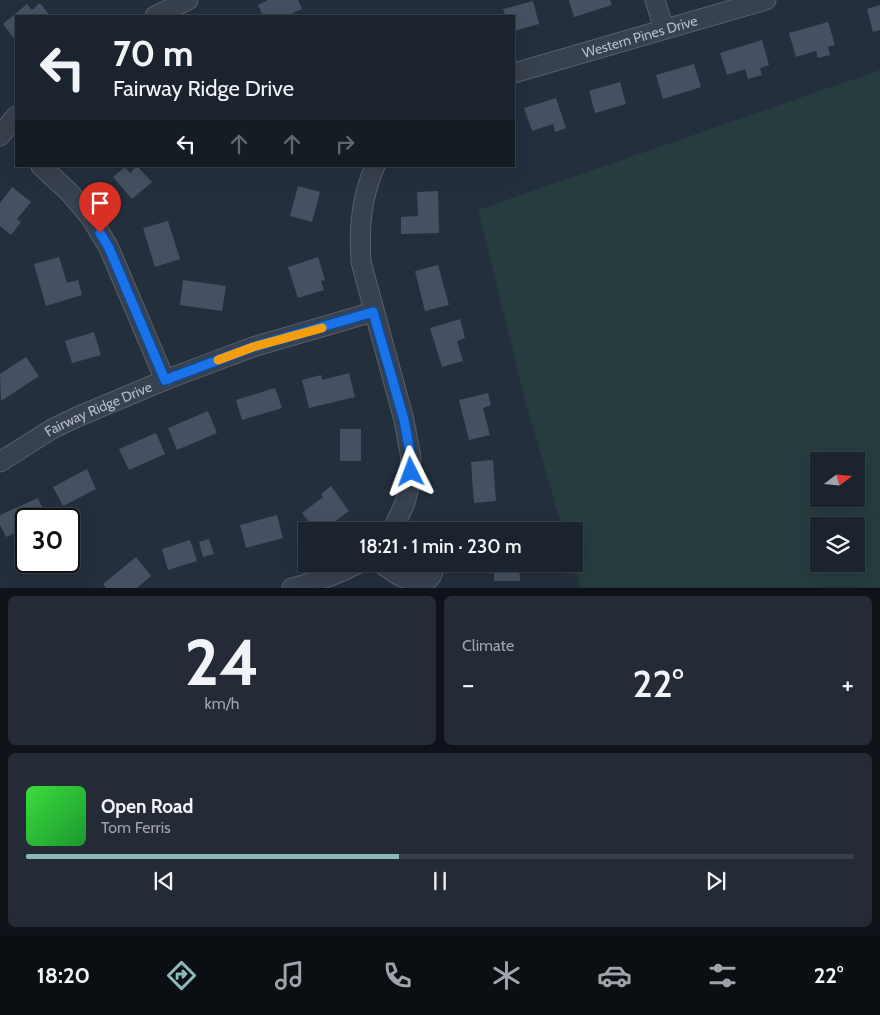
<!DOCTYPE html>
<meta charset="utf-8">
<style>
:root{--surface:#1b232e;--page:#242b36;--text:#f1f3f6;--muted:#a0a4aa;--line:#39404a;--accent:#8bbbb9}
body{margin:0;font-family:Cabin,sans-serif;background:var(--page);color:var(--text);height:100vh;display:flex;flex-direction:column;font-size:19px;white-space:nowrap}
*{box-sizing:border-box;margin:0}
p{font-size:16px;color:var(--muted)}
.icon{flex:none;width:28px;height:28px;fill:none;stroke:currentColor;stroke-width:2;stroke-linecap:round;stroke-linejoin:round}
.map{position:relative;height:588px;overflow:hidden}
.drawer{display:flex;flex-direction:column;gap:8px;padding:8px;background:#0f1319;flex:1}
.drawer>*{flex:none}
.guide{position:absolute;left:15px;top:15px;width:500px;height:152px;border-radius:0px;box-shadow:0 5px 20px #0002,0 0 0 1px var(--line);background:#1b232e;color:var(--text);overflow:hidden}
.needle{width:32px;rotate:74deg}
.tools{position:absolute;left:810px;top:452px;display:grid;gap:10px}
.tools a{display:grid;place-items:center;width:55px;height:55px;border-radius:0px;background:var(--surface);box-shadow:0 5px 20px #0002,0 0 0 1px var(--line);font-size:25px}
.speed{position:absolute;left:15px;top:508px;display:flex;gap:10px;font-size:25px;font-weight:700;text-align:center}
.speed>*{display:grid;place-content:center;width:65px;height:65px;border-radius:50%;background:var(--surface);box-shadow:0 5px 20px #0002,0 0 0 1px var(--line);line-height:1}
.speed .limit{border:2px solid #111;border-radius:8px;background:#fff;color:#111}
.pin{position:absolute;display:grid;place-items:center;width:42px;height:42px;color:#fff;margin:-51px -21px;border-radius:50% 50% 50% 0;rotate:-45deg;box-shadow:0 0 5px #0007}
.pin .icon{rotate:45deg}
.me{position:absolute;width:55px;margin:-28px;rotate:357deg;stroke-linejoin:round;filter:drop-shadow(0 0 4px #0008)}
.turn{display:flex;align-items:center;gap:18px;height:105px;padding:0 15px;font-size:22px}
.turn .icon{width:65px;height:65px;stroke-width:2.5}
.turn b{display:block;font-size:35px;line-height:42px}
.lanes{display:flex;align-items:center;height:48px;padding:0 15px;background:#0003;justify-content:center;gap:25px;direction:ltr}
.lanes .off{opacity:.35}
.big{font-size:38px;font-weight:600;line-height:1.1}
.drawer .widget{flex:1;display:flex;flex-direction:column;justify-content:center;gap:8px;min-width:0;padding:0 18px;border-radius:8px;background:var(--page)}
.drawer .dial{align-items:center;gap:0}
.dial b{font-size:65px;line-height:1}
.song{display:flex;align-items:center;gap:15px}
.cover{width:60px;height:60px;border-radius:8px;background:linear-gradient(135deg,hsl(120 70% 55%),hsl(130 70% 35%))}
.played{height:5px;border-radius:2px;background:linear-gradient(90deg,var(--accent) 45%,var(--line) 45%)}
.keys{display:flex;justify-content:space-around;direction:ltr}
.heat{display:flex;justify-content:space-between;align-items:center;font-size:28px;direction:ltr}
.drawer .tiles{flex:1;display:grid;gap:8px;grid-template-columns:1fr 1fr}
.widget:last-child{grid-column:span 2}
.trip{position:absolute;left:298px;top:522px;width:285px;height:50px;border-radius:0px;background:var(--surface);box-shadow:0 5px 20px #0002,0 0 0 1px var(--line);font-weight:600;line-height:50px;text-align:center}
.tab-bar{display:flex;height:80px;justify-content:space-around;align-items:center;background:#0b0e12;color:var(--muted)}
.tab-bar .icon{width:35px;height:35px}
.tab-bar .on{color:var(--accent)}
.tab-bar b{font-size:22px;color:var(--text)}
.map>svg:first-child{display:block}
.green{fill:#263c3f;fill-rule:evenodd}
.building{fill:#455162}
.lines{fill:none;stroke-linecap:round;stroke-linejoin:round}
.minor-casing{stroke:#565f6c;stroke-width:21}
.minor{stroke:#38414e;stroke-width:19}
.route-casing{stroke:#114b97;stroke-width:12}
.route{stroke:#1a73e8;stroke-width:9}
.slow{stroke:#f59e0b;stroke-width:9}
.labels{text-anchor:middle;stroke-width:5;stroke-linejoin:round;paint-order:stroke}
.street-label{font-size:14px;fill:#b4bcc9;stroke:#1d2633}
</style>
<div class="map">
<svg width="880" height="588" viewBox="0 0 880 588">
<rect width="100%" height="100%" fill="#242f3e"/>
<path class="green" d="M880,70V587H580L573,564L574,531H563L527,407L478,210ZM819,461H856V499H819ZM819,526H856V564H819Z"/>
<g class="building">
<path d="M268,0H298L302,9L286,16H263L258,5Z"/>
<path d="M569,0H610L612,5L574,17Z"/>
<path d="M533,1L539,24L514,31V16H505L503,9Z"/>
<path d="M40,3L50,16H16V41L3,24L27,4L32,10Z"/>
<path d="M880,5V30L873,32L867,9Z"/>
<path d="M828,22L835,45L828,47L830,55L818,58L816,51L796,57L789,33Z"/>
<path d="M762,40L769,65L760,68L762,75L748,79L745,69L727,75L720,53Z"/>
<path d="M694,64L701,87L663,99L656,75Z"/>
<path d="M620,82L626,104L595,113L589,91Z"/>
<path d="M556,98L566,128L555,132L553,124L532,131L524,108Z"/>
<path d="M137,166L152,182L132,199L113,177L125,167L130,173Z"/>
<path d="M298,186L320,192L312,222L290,216Z"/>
<path d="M12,187L31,202L17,219L21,222L11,235L0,226V203Z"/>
<path d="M438,191L439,233L401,234V217L418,216L417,192Z"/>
<path d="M168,221L180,259L155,267L143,228Z"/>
<path d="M59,257L67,283L78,280L82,295L46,306L34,264Z"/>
<path d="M318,257L325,280L321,281L324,290L298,298L288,267Z"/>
<path d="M438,265L449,305L425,311L415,271Z"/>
<path d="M183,280L226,286L222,311L180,305Z"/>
<path d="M460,319L465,338L457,341L463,361L442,367L430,328Z"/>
<path d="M94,332L101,355L72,363L65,341Z"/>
<path d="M26,357L39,376L1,401L0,374Z"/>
<path d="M349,373L355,397L309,408L302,380L321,375L322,380Z"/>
<path d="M275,388L282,408L242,420L236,400Z"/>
<path d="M488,393L491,405L483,408L490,435L469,440L459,400Z"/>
<path d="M208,411L217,433L177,450L168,428Z"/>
<rect x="340" y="429" width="21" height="32"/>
<path d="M156,433L165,454L129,470L119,449Z"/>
<path d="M493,460L496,501L474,503L471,462Z"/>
<path d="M87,469L96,489L63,506L53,487Z"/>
<path d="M331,486L349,511L322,531H316L302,513L323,497L321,494Z"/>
<path d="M38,498L48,519H26V528L6,537L0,525V515Z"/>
<path d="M277,515L283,538L246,548L240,525Z"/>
<path d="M209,539L214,554L203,557L199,542Z"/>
<path d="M190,540L197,561L168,570L162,549Z"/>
<path d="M136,557L151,576L137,588H106L103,584Z"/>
<path d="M494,564H519L520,581H494Z"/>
</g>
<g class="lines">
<defs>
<g id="minor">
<path d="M655,0L664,29"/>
<path d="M155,16L188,0"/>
<path id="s1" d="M514,73L766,0"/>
<path d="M0,136L16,116"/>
<path d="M41,166L69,192L91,218L109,248L165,380"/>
<path d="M375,166C361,199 359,226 361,262L404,420L411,458L409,487L405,503L392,531"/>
<path id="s2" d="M0,462L52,429L77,417L165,380L253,347L373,312"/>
<path d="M382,564C394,573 414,588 429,579C433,574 434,569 433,564"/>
<path d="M292,588C315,582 337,575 357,564"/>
</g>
</defs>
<use href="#minor" class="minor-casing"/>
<use href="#minor" class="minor"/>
</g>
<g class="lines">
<defs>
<path id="route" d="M100,233L109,248L165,380L253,347L373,312L404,420L411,458V472"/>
</defs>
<use href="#route" class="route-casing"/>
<use href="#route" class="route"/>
<path class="slow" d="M218,360L253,347L322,328"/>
</g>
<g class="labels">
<g class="street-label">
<text dy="5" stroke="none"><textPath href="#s1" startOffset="131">Western Pines Drive</textPath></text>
<text dy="5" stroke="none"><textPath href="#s2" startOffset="112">Fairway Ridge Drive</textPath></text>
</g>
</g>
</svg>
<div class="tools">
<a><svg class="needle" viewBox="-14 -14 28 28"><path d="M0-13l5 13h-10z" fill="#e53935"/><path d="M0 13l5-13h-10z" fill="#a0a4aa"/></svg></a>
<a><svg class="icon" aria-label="layers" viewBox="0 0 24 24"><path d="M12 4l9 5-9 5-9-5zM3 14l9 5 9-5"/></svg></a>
</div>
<div class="speed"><div class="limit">30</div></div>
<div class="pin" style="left:100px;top:233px;background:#d93025"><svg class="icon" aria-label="arrive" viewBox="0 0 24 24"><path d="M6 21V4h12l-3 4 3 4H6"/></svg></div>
<svg class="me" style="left:411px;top:472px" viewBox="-20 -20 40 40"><path d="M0-17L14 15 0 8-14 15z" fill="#1a73e8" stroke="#fff" stroke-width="4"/></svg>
<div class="trip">18:21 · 1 min · 230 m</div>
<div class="guide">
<div class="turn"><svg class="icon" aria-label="left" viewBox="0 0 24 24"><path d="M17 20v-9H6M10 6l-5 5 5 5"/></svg><div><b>70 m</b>Fairway Ridge Drive</div></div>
<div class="lanes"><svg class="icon" aria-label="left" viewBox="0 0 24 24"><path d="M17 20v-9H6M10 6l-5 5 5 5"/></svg><svg class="icon off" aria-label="ahead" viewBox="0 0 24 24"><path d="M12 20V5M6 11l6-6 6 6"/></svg><svg class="icon off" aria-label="ahead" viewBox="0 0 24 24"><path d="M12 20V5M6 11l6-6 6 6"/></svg><svg class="icon off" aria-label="right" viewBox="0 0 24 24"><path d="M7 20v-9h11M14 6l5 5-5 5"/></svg></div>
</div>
</div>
<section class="drawer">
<div class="tiles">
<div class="widget dial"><b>24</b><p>km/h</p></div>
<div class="widget"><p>Climate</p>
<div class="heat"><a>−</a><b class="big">22°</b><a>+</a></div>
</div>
<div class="widget">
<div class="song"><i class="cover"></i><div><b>Open Road</b><p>Tom Ferris</p></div></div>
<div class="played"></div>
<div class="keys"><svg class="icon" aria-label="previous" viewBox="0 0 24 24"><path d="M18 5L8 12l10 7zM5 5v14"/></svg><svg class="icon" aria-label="pause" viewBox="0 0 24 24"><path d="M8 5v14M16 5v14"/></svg><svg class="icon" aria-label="next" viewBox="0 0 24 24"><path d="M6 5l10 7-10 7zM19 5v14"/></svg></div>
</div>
</div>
</section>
<nav class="tab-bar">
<b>18:20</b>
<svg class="icon on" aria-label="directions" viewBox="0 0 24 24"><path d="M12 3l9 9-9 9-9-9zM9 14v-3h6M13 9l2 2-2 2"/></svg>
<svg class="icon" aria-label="music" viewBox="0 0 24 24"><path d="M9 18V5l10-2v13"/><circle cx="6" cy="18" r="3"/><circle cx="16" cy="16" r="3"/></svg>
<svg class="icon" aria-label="phone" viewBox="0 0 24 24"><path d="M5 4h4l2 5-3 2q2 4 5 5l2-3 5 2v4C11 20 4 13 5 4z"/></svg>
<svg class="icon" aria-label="climate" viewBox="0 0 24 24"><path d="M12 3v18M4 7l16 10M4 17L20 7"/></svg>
<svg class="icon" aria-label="car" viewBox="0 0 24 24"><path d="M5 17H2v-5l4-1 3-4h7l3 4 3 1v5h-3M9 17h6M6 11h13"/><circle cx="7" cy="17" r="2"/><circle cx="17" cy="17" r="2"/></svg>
<svg class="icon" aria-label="filters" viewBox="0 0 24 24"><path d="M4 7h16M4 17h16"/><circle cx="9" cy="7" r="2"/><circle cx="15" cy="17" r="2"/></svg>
<b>22°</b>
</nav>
